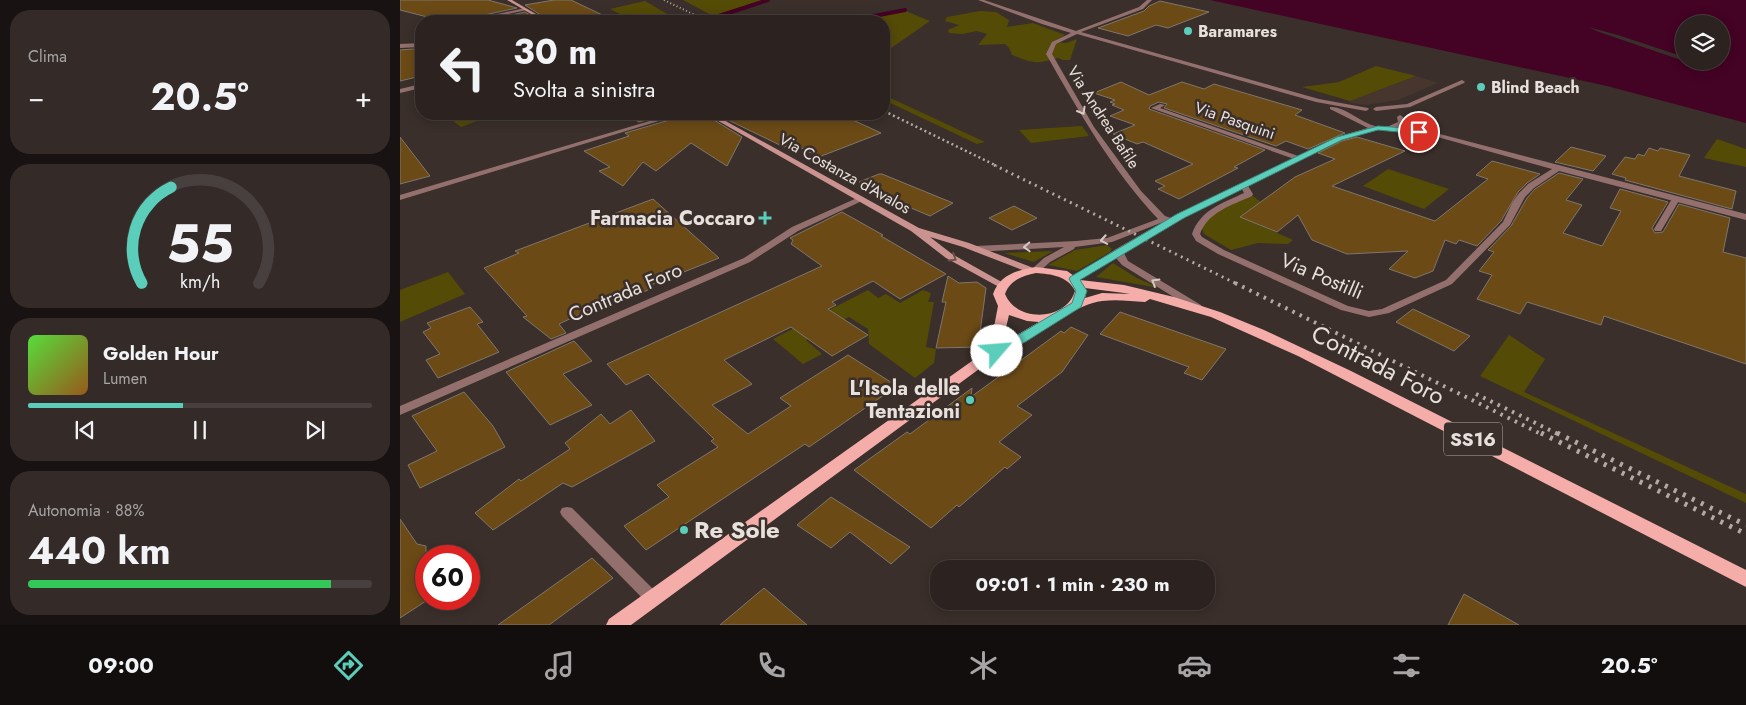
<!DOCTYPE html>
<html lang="it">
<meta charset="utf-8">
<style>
:root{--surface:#2c2320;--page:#342b29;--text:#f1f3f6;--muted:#a6a4a5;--line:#48403e;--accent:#5bcebb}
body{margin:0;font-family:Jost,sans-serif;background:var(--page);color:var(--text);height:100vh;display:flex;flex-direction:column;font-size:19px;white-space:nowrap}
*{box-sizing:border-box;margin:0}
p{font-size:16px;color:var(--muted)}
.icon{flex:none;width:28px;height:28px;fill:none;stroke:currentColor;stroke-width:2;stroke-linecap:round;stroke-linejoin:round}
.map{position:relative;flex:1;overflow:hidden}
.drawer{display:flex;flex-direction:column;gap:10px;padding:10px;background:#181312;width:400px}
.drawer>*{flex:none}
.guide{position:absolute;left:15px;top:15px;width:475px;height:105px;border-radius:20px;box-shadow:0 2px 12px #0003,0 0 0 1px var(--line);background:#2c2320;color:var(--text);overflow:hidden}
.buttons{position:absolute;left:1275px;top:15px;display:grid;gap:10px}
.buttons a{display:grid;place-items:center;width:55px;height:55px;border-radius:50%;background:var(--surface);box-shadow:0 2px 12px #0003,0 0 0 1px var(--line);font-size:25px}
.speed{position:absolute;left:15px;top:545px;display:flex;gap:10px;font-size:25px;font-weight:700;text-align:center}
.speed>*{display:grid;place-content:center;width:65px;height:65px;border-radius:50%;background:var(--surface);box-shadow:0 2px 12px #0003,0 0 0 1px var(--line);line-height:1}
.speed .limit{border:8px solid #d22;background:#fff;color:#111}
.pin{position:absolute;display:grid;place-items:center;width:42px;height:42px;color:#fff;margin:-21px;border:2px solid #fff;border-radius:50%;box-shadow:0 1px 5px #0007}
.me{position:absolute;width:55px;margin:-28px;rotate:63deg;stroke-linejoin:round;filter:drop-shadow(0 0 4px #0008)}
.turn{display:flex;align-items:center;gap:18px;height:105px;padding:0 15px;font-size:22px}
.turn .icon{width:65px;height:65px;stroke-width:2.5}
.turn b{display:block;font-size:35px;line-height:42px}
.big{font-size:38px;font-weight:700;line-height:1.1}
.drawer .tile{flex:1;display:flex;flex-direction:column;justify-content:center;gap:8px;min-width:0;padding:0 18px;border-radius:20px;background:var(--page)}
.drawer .dial{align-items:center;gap:0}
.dial svg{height:130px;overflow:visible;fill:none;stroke:var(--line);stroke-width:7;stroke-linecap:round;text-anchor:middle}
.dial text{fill:var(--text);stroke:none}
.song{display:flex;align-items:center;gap:15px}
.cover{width:60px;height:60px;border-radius:8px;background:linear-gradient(135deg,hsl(110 70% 55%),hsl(30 70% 35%))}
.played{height:5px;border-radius:2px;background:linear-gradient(90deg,var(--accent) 45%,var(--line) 45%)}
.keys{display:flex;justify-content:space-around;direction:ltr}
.heat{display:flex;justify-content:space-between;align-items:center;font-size:28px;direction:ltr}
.charge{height:8px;border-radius:4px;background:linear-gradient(90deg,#34c759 88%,var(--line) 0)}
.trip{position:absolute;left:530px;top:560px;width:285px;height:50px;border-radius:20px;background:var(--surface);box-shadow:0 2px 12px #0003,0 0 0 1px var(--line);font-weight:700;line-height:50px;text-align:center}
.tabs{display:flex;height:80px;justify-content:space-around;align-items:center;background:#120e0d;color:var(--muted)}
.tabs .icon{width:35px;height:35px}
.tabs .on{color:var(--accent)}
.tabs b{font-size:22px;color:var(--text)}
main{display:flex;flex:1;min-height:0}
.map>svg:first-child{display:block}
.built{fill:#47362d}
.green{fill:#544b07}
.water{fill:#440224;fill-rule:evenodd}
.pier{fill:#3a2f2a}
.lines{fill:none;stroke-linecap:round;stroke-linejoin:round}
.stream{stroke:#440224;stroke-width:4}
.building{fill:#6b4a16;stroke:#7e766c}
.lane{fill:#93706e;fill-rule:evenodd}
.street{fill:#93706e;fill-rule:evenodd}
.secondary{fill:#ca938f;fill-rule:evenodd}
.primary{fill:#f5ada9;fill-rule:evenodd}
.rail-far4{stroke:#b2aaa5;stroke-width:2;stroke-dasharray:1 2.5;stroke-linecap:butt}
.rail-far3{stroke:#b2aaa5;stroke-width:2.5;stroke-dasharray:2 3;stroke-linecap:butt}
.rail-far2{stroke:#b2aaa5;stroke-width:3;stroke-dasharray:2 4.5;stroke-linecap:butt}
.rail-far1{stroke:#b2aaa5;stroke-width:4;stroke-dasharray:2.5 5.5;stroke-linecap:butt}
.rail{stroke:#b2aaa5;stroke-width:5;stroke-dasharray:3 7;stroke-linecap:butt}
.oneway{stroke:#d6cac6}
.oneway2{stroke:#6c524d}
.route{fill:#5bcebb;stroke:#3b867a}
.poi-dot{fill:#5bcebb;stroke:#3a2f2a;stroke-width:2}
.labels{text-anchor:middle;stroke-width:5;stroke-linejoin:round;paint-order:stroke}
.far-poi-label{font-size:16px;font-weight:bold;fill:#e7e0dc;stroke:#3a2f2a;text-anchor:start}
.far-street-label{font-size:16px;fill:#e7e0dc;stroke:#3a2f2a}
.shield{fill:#3a2f2a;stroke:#b3aba7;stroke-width:1}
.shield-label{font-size:19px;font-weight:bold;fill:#e7e0dc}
.poi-label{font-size:20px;font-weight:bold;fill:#e7e0dc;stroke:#3a2f2a;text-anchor:end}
.street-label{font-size:20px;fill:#e7e0dc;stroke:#3a2f2a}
.near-street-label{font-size:24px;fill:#e7e0dc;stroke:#3a2f2a}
.near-poi-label{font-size:24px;font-weight:bold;fill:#e7e0dc;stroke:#3a2f2a;text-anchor:start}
</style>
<main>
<section class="drawer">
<div class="tile"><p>Clima</p>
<div class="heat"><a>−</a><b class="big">20.5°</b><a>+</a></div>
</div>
<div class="tile dial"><svg viewBox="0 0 100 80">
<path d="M14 69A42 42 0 1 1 86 69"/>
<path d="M14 69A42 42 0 0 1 32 10" stroke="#5bcebb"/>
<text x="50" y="56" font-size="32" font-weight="700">55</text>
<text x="50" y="72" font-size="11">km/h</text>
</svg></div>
<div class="tile">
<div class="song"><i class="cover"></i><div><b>Golden Hour</b><p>Lumen</p></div></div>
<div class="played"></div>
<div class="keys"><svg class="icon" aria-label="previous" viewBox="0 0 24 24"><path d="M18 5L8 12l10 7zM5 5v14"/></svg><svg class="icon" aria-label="pause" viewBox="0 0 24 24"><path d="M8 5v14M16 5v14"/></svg><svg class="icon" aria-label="next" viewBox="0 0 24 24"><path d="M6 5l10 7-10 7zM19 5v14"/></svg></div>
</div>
<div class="tile"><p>Autonomia · 88%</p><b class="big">440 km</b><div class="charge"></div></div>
</section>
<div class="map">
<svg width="1346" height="625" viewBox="0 0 1346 625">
<rect width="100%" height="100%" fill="#3a2f2a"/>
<path class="built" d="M1016,76L1038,83L998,100L966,105L947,102Z"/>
<g class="green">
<path d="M283,0H364L313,16Z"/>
<path d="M245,1L279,21H234L210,9Z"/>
<path d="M503,10L530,21L484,53V21H446Z"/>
<path d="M580,11L596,12L609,20L607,27L633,23L665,35L653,42L666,43L677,39L670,60H663L658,58C636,64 634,64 612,55L609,48L605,44L578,45L587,34L577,31L562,34L549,33L548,30L559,25L545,21L547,17Z"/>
<path d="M976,66L1016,76L950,101L902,87L939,82Z"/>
<path d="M484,95L585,142L577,144L484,100Z"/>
<path d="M44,114H96L61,127Z"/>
<path d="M682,126L689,136L631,143L619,130Z"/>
<path d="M1317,139L1346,149V167L1304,158Z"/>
<path d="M988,169L1049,189L1024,209L963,186Z"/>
<path d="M850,194L861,202L841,217L893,240L888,244L858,243L831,250L804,234L802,228L808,217Z"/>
<path d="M707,245L712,249L710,252L677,271L648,265L675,250Z"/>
<path d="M653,251L634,262L604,253Z"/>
<path d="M713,263L737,278L759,288L696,277Z"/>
<path d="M48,272L65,294L0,322V290Z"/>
<path d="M468,290L478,298L486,294L500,303L523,290L531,293L528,302H534L526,347L536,349L534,363L515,378L469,344L468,329L449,317L406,340L422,354L403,364L373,339Z"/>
<path d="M1109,335L1145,359L1124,392L1346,494V503L1080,376Z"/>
</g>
<path class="water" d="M810,0H1346V123L1207,86ZM1284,24H1321V61H1284Z"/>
<path class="pier" d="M1188,27L1218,35L1284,57V61L1199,32Z"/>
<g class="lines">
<g class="stream">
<path d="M319,16L368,0"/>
<path d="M448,21L505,10"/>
</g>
</g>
<g class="building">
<path d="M0,0H88L117,8L70,18L69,21H43L0,10Z"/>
<path d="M154,0H171L215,21H150L125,5Z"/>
<path d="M760,1L809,12L768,28L756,25L728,36L698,28L744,11L749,6Z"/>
<path d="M125,12L140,21H84Z"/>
<path d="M13,49L21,52V76L0,81V50Z"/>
<path d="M721,82L749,95L782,82L804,89L814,84L902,110L895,115L945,133L908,149L886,141L876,146L764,108L767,104L759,102L750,106L749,109L865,150L834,167L838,168L779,199L758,189L765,186L755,181L793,164L743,142L737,144L713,134L735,125L710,116L724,110L712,105L715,104L710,102L715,100L694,93Z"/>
<path d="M224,114H267L239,122Z"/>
<path d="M284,114H304L342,137L327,166L291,143L256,171L243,162L223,186L199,171L210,167L184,151L229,136L225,133L283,116Z"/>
<path d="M342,114H377L386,118L401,114H440L481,133L419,157L394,144L384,147L328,120Z"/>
<path d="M0,137L30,176L0,184Z"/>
<path d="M957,137L1005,151L932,186L1035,221L1088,179L1076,175L1092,161L1140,174L1127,183L1118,192L1101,221L1077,246L1059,240L1056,244L1045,240L1033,271L1015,278L989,269L1008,251L947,254L912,240L898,215L877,232L840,217L895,177L935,159L918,153L942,141Z"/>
<path d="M1171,147L1206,156L1193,171L1155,162Z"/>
<path d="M1249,148L1258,151L1260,148L1290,155L1279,176L1336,191L1332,209L1225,180L1226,178L1212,174L1225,157L1235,159L1238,154L1244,156Z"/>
<path d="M1159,173L1183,179L1166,200L1182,205L1163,233L1202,246L1221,211L1210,208L1220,189L1268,202L1252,228L1255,233L1263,232L1279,204L1330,218L1323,252L1346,258V364L1204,316L1201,325L1127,302L1120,314L1077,299L1092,275L1079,271L1094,252L1088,250L1111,226L1127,198L1135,189Z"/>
<path d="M479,174H482L553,203L530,216L504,205L506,204L459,182Z"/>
<path d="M253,199L319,258L251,285L254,287L231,298L227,295L216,300L214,298L159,324L166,333L151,339L123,317L127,316L84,268L119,253L115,251Z"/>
<path d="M614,206L637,218L612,230L589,218Z"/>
<path d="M442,212L483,235L481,236L546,274L500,299L473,281L432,302L436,305L428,309L468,335L432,356L391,327L324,360L352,384L312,405L348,434L391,406L380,398L448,355L497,386L409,447L405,444L246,550L224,526L269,497L257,485L318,447L311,441L314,439L248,374L226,385L207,364L422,266L391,244L393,240L390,238Z"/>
<path d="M548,276L559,283L577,282L586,288L578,347L536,348L546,302H542Z"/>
<path d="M70,307L83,322L77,324L99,352L38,378L26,360L40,354L23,332L31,328L27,323Z"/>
<path d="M1013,309L1070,336L1054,351L996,322Z"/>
<path d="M720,312L826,349L802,380L784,373L789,367L700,334Z"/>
<path d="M671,327L688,335L662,372L617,406L632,415L599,442L621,457L607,469L605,467L559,507L557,505L531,528L454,470L507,432L510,434L572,388L571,397L661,331L664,333Z"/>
<path d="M174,341L192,361L163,374L192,405L150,425L106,372Z"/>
<path d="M64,392L93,426L105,447L20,488L8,465L37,451L12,416Z"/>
<path d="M231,410L255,441L172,487L163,483L93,530L75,513L119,479L121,481L170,449L165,443L201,414L210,424Z"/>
<path d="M431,497L510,547L491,564L450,532L431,548L397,525Z"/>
<path d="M0,519L17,544L26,546V601L0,618Z"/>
<path d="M192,558L213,578L149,625H98Z"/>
<path d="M364,588L407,625H320Z"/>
<path d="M1064,594L1119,625H1048Z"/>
</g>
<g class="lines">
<g class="lane">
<path d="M21,43V47L0,48V44Z"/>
<path d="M21,84V88L0,93V89Z"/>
<path d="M760,104L765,105L760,108L904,158L900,160H897L751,108Z"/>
<path d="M273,114H282L0,200V195Z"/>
<path d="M331,114H340L319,121L316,119Z"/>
<path d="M1273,197H1279L1280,199L1261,231H1255L1254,229Z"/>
<path d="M457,198H460L464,200L398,231L350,262L0,415V406L344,258L392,227Z"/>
<path d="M167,507L172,508L257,593L259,598L257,603L252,605L247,603L162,516L160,512L162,508Z"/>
</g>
<g class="street">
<path d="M578,0H584L676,31L739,7L747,0H752L743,9L681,32L919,99L968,108L969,109L966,111L916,102L677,34L656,44L652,54L694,127L741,191L765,216L771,218L937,137L968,128L930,109V107C946,106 962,125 980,127V129L941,139L848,186L853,194L852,196C832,205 808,212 800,234L802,237L824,250L948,306L969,311L982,309L1046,280L1103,222L1112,203L1119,193L1128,184L1152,169L1034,136L987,129V127L998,122L997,117L1000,115L1003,117L1005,123L999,127L1036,133L1346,214V220L1159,171L1134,188L1125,197L1110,225L1052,284L989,313L969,317L941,310L818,254L796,241L792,234C800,210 823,203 844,193L842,189L783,218L724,253L728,261L801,305L802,307L801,309H793L722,265L716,258L677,281L674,282L669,279L716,249L763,222L712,242L675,247L674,249L650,262L639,272H633L631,270L633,268L644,258L664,247L576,252L572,249L576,246L676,241L707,238L758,219C712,170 679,112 646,54L652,42L671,33L642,24Z"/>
<path d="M125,8L127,10L76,21L70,20Z"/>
<path d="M1062,80L1065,82L1064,83L1010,107L976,111L973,109L976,107L1007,104Z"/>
</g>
<g class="secondary">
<path d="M107,0H112L148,21H143Z"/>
<path d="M306,114H313L519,228L569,243L636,269L638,271L636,273H630L563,247L530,237L552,254L607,285L605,287H599L546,258L511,231Z"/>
</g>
<path class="primary" d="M636,267L667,271L680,280L724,285L774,297L820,312L864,330L951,371L1346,570V587L898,356L811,317L750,299L745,302C731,301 716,299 702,301C678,304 649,327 627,341C615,348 602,354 590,361L231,625H206L209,619L579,356L593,332L598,306L593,294C600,275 617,270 636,267ZM636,273C651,274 668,276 675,291C666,321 617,323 605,294C610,280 622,276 636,273ZM685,288L724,293L730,294L702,293L685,298L687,291ZM609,315L627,321L639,322L598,346L605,332Z"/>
<path class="rail-far4" d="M264,0L307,21"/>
<path class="rail-far3" d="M484,111L597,166"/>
<path class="rail-far2" d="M594,165L837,284"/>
<g class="rail-far1">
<path d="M835,283L1143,435"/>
<path d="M1076,394L1160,435"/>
</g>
<g class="rail">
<path d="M1141,433L1346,534"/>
<path d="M1157,433L1346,525"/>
</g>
</g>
<defs><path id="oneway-chevron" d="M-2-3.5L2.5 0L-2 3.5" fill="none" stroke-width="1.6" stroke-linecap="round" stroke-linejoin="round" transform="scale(1.25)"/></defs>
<g class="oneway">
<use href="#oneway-chevron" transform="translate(682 111) rotate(60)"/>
<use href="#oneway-chevron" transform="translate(704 240) rotate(170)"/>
<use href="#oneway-chevron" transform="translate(627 247) rotate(177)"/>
<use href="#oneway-chevron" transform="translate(755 282) rotate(-149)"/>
</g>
<use class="oneway2" href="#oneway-chevron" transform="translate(553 258) rotate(32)"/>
<path class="route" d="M978,126L1019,129L1023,132L1019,134L978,130L942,140L784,218L680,280L687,291L681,307L625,342L601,354H593L591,351L672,303L676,291L669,279L670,277L777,214L937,137Z"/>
<g class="poi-dot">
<circle cx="788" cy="31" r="5"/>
<circle cx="1081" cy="87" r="5"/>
<path d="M362.5 210.5h5v5h5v5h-5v5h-5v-5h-5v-5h5z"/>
<circle cx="570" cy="400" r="5"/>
<circle cx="284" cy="530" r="5"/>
</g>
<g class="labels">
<g class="far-poi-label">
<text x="798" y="37">Baramares</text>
<text x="1091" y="93">Blind Beach</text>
</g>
<g class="far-street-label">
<text transform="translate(704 117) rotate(57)" y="6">Via Andrea Bafile</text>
<text transform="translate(835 120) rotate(19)" y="6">Via Pasquini</text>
<text transform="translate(445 173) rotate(29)" y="6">Via Costanza d'Avalos</text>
</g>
<rect class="shield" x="1044" y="422.5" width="58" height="33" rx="4"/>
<g class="shield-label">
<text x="1073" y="446">SS16</text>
</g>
<g class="poi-label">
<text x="355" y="225">Farmacia Coccaro</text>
<text x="560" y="395">L'Isola delle<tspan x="560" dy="23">Tentazioni</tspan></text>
</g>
<g class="street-label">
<text transform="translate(922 276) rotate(23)" y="7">Via Postilli</text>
<text transform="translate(225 292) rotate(-23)" y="7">Contrada Foro</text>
</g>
<g class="near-street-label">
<text transform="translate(978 365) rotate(27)" y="8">Contrada Foro</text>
</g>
<g class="near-poi-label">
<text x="294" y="538">Re Sole</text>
</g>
</g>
</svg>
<div class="buttons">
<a><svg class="icon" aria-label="layers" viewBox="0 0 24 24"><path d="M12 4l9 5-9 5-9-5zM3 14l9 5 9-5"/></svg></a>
</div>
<div class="speed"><div class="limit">60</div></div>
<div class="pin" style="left:1019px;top:132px;background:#d93025"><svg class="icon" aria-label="arrive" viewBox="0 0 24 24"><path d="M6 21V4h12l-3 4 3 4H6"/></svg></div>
<svg class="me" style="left:597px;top:351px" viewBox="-20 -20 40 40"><circle r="19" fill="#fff"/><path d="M0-13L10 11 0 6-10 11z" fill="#5bcebb"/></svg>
<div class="trip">09:01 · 1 min · 230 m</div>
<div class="guide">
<div class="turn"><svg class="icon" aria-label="left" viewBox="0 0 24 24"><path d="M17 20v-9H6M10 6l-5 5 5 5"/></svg><div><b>30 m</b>Svolta a sinistra</div></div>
</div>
</div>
</main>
<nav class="tabs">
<b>09:00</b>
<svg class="icon on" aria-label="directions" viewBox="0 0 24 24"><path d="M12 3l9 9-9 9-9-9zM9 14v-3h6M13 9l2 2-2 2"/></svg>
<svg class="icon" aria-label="music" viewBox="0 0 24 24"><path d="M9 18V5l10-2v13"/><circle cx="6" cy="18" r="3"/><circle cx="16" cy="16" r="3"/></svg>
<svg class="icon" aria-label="phone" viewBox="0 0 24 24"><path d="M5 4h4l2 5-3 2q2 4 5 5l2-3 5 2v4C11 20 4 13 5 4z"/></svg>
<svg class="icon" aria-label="climate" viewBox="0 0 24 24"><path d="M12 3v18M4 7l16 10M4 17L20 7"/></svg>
<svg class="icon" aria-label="car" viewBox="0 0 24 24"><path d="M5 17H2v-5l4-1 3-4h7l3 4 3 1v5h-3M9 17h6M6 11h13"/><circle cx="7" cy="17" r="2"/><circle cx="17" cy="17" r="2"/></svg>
<svg class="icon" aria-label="filters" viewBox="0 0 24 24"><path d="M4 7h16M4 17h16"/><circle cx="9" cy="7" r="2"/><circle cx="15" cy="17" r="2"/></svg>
<b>20.5°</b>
</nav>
